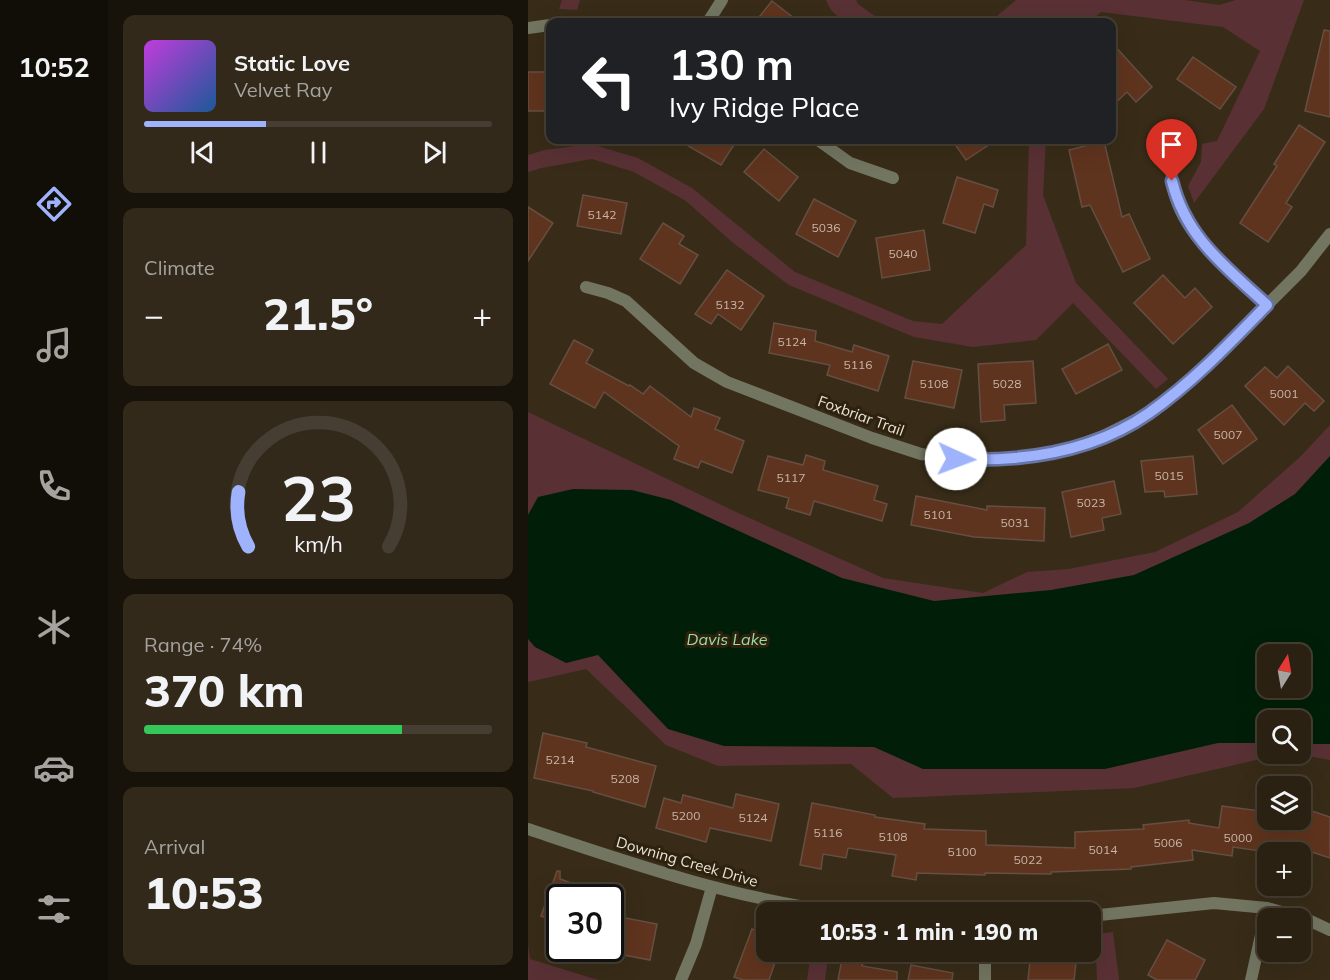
<!DOCTYPE html>
<meta charset="utf-8">
<style>
:root{--surface:#2a2112;--page:#32291b;--text:#f1f3f6;--muted:#a5a39f;--line:#463e32;--accent:#9fb3fd}
body{margin:0;font-family:Mulish,sans-serif;background:var(--page);color:var(--text);height:100vh;display:flex;flex-direction:column;font-size:22px;white-space:nowrap}
*{box-sizing:border-box;margin:0}
p{font-size:20px;color:var(--muted)}
.icon{flex:none;width:33px;height:33px;fill:none;stroke:currentColor;stroke-width:2;stroke-linecap:round;stroke-linejoin:round}
.map{position:relative;flex:1;overflow:hidden}
.drawer{display:flex;flex-direction:column;gap:15px;padding:15px;background:#17120a;width:420px}
.drawer>*{flex:none}
.guide{position:absolute;left:18px;top:18px;width:570px;height:126px;border-radius:12px;box-shadow:0 6px 24px #0002,0 0 0 2px var(--line);background:#202124;color:#fff;overflow:hidden}
.needle{width:39px;rotate:11deg}
.controls{position:absolute;left:729px;top:644px;display:grid;gap:12px}
.controls a{display:grid;place-items:center;width:54px;height:54px;border-radius:12px;background:var(--surface);box-shadow:0 6px 24px #0002,0 0 0 2px var(--line);font-size:30px}
.speed{position:absolute;left:18px;top:884px;display:flex;gap:12px;font-size:30px;font-weight:700;text-align:center}
.speed>*{display:grid;place-content:center;width:78px;height:78px;border-radius:50%;background:var(--surface);box-shadow:0 6px 24px #0002,0 0 0 2px var(--line);line-height:1}
.speed .limit{border:3px solid #111;border-radius:9px;background:#fff;color:#111}
.pin{position:absolute;display:grid;place-items:center;width:51px;height:51px;color:#fff;margin:-62px -26px;border-radius:50% 50% 50% 0;rotate:-45deg;box-shadow:0 0 6px #0007}
.pin .icon{rotate:45deg}
.me{position:absolute;width:66px;margin:-33px;rotate:92deg;stroke-linejoin:round;filter:drop-shadow(0 0 4px #0008)}
.turn{display:flex;align-items:center;gap:21px;height:126px;padding:0 24px;font-size:27px}
.turn .icon{width:78px;height:78px;stroke-width:2.5}
.turn b{display:block;font-size:42px;line-height:51px}
.big{font-size:45px;font-weight:800;line-height:1.1}
.drawer .card{flex:1;display:flex;flex-direction:column;justify-content:center;gap:9px;min-width:0;padding:0 21px;border-radius:12px;background:var(--page)}
.drawer .dial{align-items:center;gap:0}
.dial svg{height:156px;overflow:visible;fill:none;stroke:var(--line);stroke-width:7;stroke-linecap:round;text-anchor:middle}
.dial text{fill:var(--text);stroke:none}
.song{display:flex;align-items:center;gap:18px}
.cover{width:72px;height:72px;border-radius:9px;background:linear-gradient(135deg,hsl(290 70% 55%),hsl(210 70% 35%))}
.played{height:6px;border-radius:3px;background:linear-gradient(90deg,var(--accent) 35%,var(--line) 35%)}
.keys{display:flex;justify-content:space-around;direction:ltr}
.heat{display:flex;justify-content:space-between;align-items:center;font-size:33px;direction:ltr}
.charge{height:9px;border-radius:4px;background:linear-gradient(90deg,#34c759 74%,var(--line) 0)}
.trip{position:absolute;left:228px;top:902px;width:345px;height:60px;border-radius:12px;background:var(--surface);box-shadow:0 6px 24px #0002,0 0 0 2px var(--line);font-weight:800;line-height:60px;text-align:center}
main{display:flex;flex:1;min-height:0}
.tab-bar{display:flex;flex-direction:column;width:108px;justify-content:space-around;align-items:center;background:#110d07;color:var(--muted)}
.tab-bar .icon{width:42px;height:42px}
.tab-bar .current{color:var(--accent)}
.tab-bar b{font-size:27px;color:var(--text)}
.map>svg:first-child{display:block}
.green{fill:#593135;fill-rule:evenodd}
.water{fill:#011f08;fill-rule:evenodd}
.building{fill:#5f341e;stroke:#664e43;stroke-width:1.5}
.lines{fill:none;stroke-linecap:round;stroke-linejoin:round}
.street{stroke:#727560;stroke-width:12}
.route-casing{stroke:#6774a4;stroke-width:15}
.route{stroke:#9fb3fd;stroke-width:10}
.labels{text-anchor:middle;stroke-width:6;stroke-linejoin:round;paint-order:stroke}
.number-label{font-size:12px;fill:#c8b7a9}
.street-label{font-size:15px;fill:#ebe3d7;stroke:#2d220e}
.water-label{font-size:16px;font-style:italic;fill:#9bdca6;stroke:#2d220e}
</style>
<main>
<nav class="tab-bar">
<b>10:52</b>
<svg class="icon current" aria-label="directions" viewBox="0 0 24 24"><path d="M12 3l9 9-9 9-9-9zM9 14v-3h6M13 9l2 2-2 2"/></svg>
<svg class="icon" aria-label="music" viewBox="0 0 24 24"><path d="M9 18V5l10-2v13"/><circle cx="6" cy="18" r="3"/><circle cx="16" cy="16" r="3"/></svg>
<svg class="icon" aria-label="phone" viewBox="0 0 24 24"><path d="M5 4h4l2 5-3 2q2 4 5 5l2-3 5 2v4C11 20 4 13 5 4z"/></svg>
<svg class="icon" aria-label="climate" viewBox="0 0 24 24"><path d="M12 3v18M4 7l16 10M4 17L20 7"/></svg>
<svg class="icon" aria-label="car" viewBox="0 0 24 24"><path d="M5 17H2v-5l4-1 3-4h7l3 4 3 1v5h-3M9 17h6M6 11h13"/><circle cx="7" cy="17" r="2"/><circle cx="17" cy="17" r="2"/></svg>
<svg class="icon" aria-label="filters" viewBox="0 0 24 24"><path d="M4 7h16M4 17h16"/><circle cx="9" cy="7" r="2"/><circle cx="15" cy="17" r="2"/></svg>
</nav>
<section class="drawer">
<div class="card">
<div class="song"><i class="cover"></i><div><b>Static Love</b><p>Velvet Ray</p></div></div>
<div class="played"></div>
<div class="keys"><svg class="icon" aria-label="previous" viewBox="0 0 24 24"><path d="M18 5L8 12l10 7zM5 5v14"/></svg><svg class="icon" aria-label="pause" viewBox="0 0 24 24"><path d="M8 5v14M16 5v14"/></svg><svg class="icon" aria-label="next" viewBox="0 0 24 24"><path d="M6 5l10 7-10 7zM19 5v14"/></svg></div>
</div>
<div class="card"><p>Climate</p>
<div class="heat"><a>−</a><b class="big">21.5°</b><a>+</a></div>
</div>
<div class="card dial"><svg viewBox="0 0 100 80">
<path d="M14 69A42 42 0 1 1 86 69"/>
<path d="M14 69A42 42 0 0 1 9 41" stroke="#9fb3fd"/>
<text x="50" y="56" font-size="32" font-weight="700">23</text>
<text x="50" y="72" font-size="11">km/h</text>
</svg></div>
<div class="card"><p>Range · 74%</p><b class="big">370 km</b><div class="charge"></div></div>
<div class="card"><p>Arrival</p><b class="big">10:53</b></div>
</section>
<div class="map">
<svg width="802" height="980" viewBox="0 0 802 980">
<rect width="100%" height="100%" fill="#382c18"/>
<g class="green">
<path d="M34,0H52L49,10L31,9Z"/>
<path d="M298,0H328L330,4L355,22C333,23 307,26 298,0Z"/>
<path d="M488,0H657L691,5L708,0H776L736,109L666,203L660,186L673,162L674,144L689,141L732,51L695,27L573,12L561,22H462Z"/>
<path d="M501,140H518L515,195L548,283L640,379L628,389L545,303L508,340L445,347L386,337L261,285L204,242L158,201L106,172L64,159L13,168L0,172V155L17,150L63,144L110,158L164,188L267,272L385,321L414,324L498,245Z"/>
<path d="M0,412L208,512L355,578L455,593L499,572L541,569L627,552L710,512L772,457L802,425V760L764,753H772V720H740V753H759L606,788L365,798L323,764L190,766L138,745L58,669L0,682ZM740,654H772V687H740Z"/>
<path d="M585,932L591,980H569L567,934Z"/>
<path d="M0,944L2,959L70,980H0Z"/>
<path d="M283,951H301L297,980H279Z"/>
</g>
<path class="water" d="M802,456V744H773L772,720H740L739,743H690L577,769H395L346,747L196,746L140,729L70,655L38,663L7,647L0,639V515L10,497L45,489L104,490L143,500L314,578L406,601L523,590L606,575L721,523L767,494ZM740,654H772V687H740Z"/>
<g class="building">
<path d="M244,1L271,22H227Z"/>
<path d="M796,30L802,31V117L777,111Z"/>
<path d="M584,43L624,87L608,102L599,92L584,106Z"/>
<path d="M665,57L708,87L692,109L649,79Z"/>
<rect x="0" y="72" width="22" height="39"/>
<path d="M771,125L797,142L758,203L764,207L740,242L712,223L749,166L746,164Z"/>
<path d="M150,140H209L193,165Z"/>
<path d="M424,140H468L438,160Z"/>
<path d="M576,141L594,217L601,214L622,259L595,272L562,205L554,207L541,150Z"/>
<path d="M236,149L270,177L251,201L216,172Z"/>
<path d="M429,177L470,190L465,207L456,204L447,233L415,223Z"/>
<path d="M55,195L99,203L93,234L49,226Z"/>
<path d="M286,199L328,221L310,257L268,234Z"/>
<path d="M0,207L25,223L0,261Z"/>
<path d="M135,223L156,236L151,244L170,255L152,284L112,259Z"/>
<path d="M396,230L402,270L354,278L348,238Z"/>
<path d="M199,270L236,296L213,330L190,314L183,324L167,314Z"/>
<path d="M635,275L657,298L667,288L684,307L645,344L606,303Z"/>
<path d="M246,323L288,331L287,341L324,352L326,345L361,356L350,391L299,375L302,365L241,353Z"/>
<path d="M46,340L65,350L58,363L101,386L102,385L115,394L122,386L163,417L166,408L192,418L187,429L216,441L204,473L173,461L170,468L146,459L151,446L76,392L67,408L22,384Z"/>
<path d="M580,344L594,370L548,394L534,369Z"/>
<path d="M385,361L434,370L426,408L377,398Z"/>
<path d="M505,361L508,403L476,405L477,420L453,422L450,364Z"/>
<path d="M760,366L796,401L786,411L777,403L756,425L717,386L737,367L749,378Z"/>
<path d="M704,405L729,439L695,464L670,430Z"/>
<path d="M278,455L297,461L295,470L350,486L346,500L359,504L354,521L286,501L282,515L258,508L261,498L230,490L240,456L275,465Z"/>
<path d="M665,456L669,494L637,497L636,491L617,492L613,461Z"/>
<path d="M586,481L593,514L574,518L576,530L543,537L534,492Z"/>
<path d="M388,496L459,510V506L517,508L516,541L446,537L383,525Z"/>
<path d="M15,733L59,743L58,747L128,766L117,807L65,792V791L6,778Z"/>
<path d="M208,794L251,804L243,841L182,828L178,842L128,828L136,798L153,803L155,795L205,808Z"/>
<path d="M284,803L347,815V817L397,824L396,829L458,831V845L547,848V832L616,829L615,825L661,820V823L691,828L694,806L740,812V819H772V807L802,817V858L772,848L771,852H740L705,847L704,856L664,850L665,860L603,867V869L523,872V874L457,873V875L389,873L388,880L364,876L368,855L320,848L318,858L295,854L293,869L272,865Z"/>
<path d="M29,871H32V879L76,895L75,897H32V923L13,916Z"/>
<path d="M87,916L129,924L122,960L80,952L82,948Z"/>
<path d="M224,929L238,934V951H251L241,980H215L206,977Z"/>
<path d="M639,940L677,960L667,980H629L620,975Z"/>
<path d="M503,951L549,954L546,980H500Z"/>
<path d="M315,954L336,958L334,966L369,972V980H310Z"/>
<path d="M383,965L425,973L424,980H380Z"/>
</g>
<g class="lines">
<g class="street">
<path d="M180,22L194,0"/>
<path d="M0,28L22,25"/>
<path d="M290,140L322,163L365,178"/>
<path d="M645,143C644,155 643,167 644,180C649,233 703,271 739,305"/>
<path d="M58,287L80,293L98,301L166,363L199,382L344,438L393,454L428,459H491L543,448L573,437L619,414L647,393L676,368L773,271L802,234"/>
<path d="M0,829C102,863 205,899 313,912"/>
<path d="M562,916L686,903L739,908L778,919L802,930"/>
<path d="M153,980L168,944L184,887"/>
<path d="M457,980V951"/>
<path d="M723,980L739,908"/>
</g>
</g>
<g class="lines">
<defs>
<path id="route" d="M428,459C495,462 565,452 621,413C665,382 702,343 739,305C698,267 658,238 644,181"/>
</defs>
<use href="#route" class="route-casing"/>
<use href="#route" class="route"/>
</g>
<g class="labels">
<g class="number-label">
<text x="74" y="219">5142</text>
<text x="298" y="232">5036</text>
<text x="375" y="258">5040</text>
<text x="202" y="309">5132</text>
<text x="264" y="346">5124</text>
<text x="330" y="369">5116</text>
<text x="406" y="388">5108</text>
<text x="479" y="388">5028</text>
<text x="756" y="398">5001</text>
<text x="700" y="439">5007</text>
<text x="641" y="480">5015</text>
<text x="263" y="482">5117</text>
<text x="563" y="507">5023</text>
<text x="410" y="519">5101</text>
<text x="487" y="527">5031</text>
<text x="32" y="764">5214</text>
<text x="97" y="783">5208</text>
<text x="158" y="820">5200</text>
<text x="225" y="822">5124</text>
<text x="300" y="837">5116</text>
<text x="365" y="841">5108</text>
<text x="710" y="842">5000</text>
<text x="640" y="847">5006</text>
<text x="575" y="854">5014</text>
<text x="434" y="856">5100</text>
<text x="500" y="864">5022</text>
</g>
<g class="street-label">
<text transform="translate(333 416) rotate(20)" y="5">Foxbriar Trail</text>
<text transform="translate(159 862) rotate(16)" y="5">Downing Creek Drive</text>
</g>
<g class="water-label">
<text x="199" y="645">Davis Lake</text>
</g>
</g>
</svg>
<div class="controls">
<a><svg class="needle" viewBox="-14 -14 28 28"><path d="M0-13l5 13h-10z" fill="#e53935"/><path d="M0 13l5-13h-10z" fill="#a5a39f"/></svg></a>
<a><svg class="icon" aria-label="search" viewBox="0 0 24 24"><circle cx="10" cy="10" r="6"/><path d="M15 15l6 6"/></svg></a>
<a><svg class="icon" aria-label="layers" viewBox="0 0 24 24"><path d="M12 4l9 5-9 5-9-5zM3 14l9 5 9-5"/></svg></a>
<a>+</a>
<a>−</a>
</div>
<div class="speed"><div class="limit">30</div></div>
<div class="pin" style="left:644px;top:181px;background:#d93025"><svg class="icon" aria-label="arrive" viewBox="0 0 24 24"><path d="M6 21V4h12l-3 4 3 4H6"/></svg></div>
<svg class="me" style="left:428px;top:459px" viewBox="-20 -20 40 40"><circle r="19" fill="#fff"/><path d="M0-13L10 11 0 6-10 11z" fill="#9fb3fd"/></svg>
<div class="trip">10:53 · 1 min · 190 m</div>
<div class="guide">
<div class="turn"><svg class="icon" aria-label="left" viewBox="0 0 24 24"><path d="M17 20v-9H6M10 6l-5 5 5 5"/></svg><div><b>130 m</b>Ivy Ridge Place</div></div>
</div>
</div>
</main>
